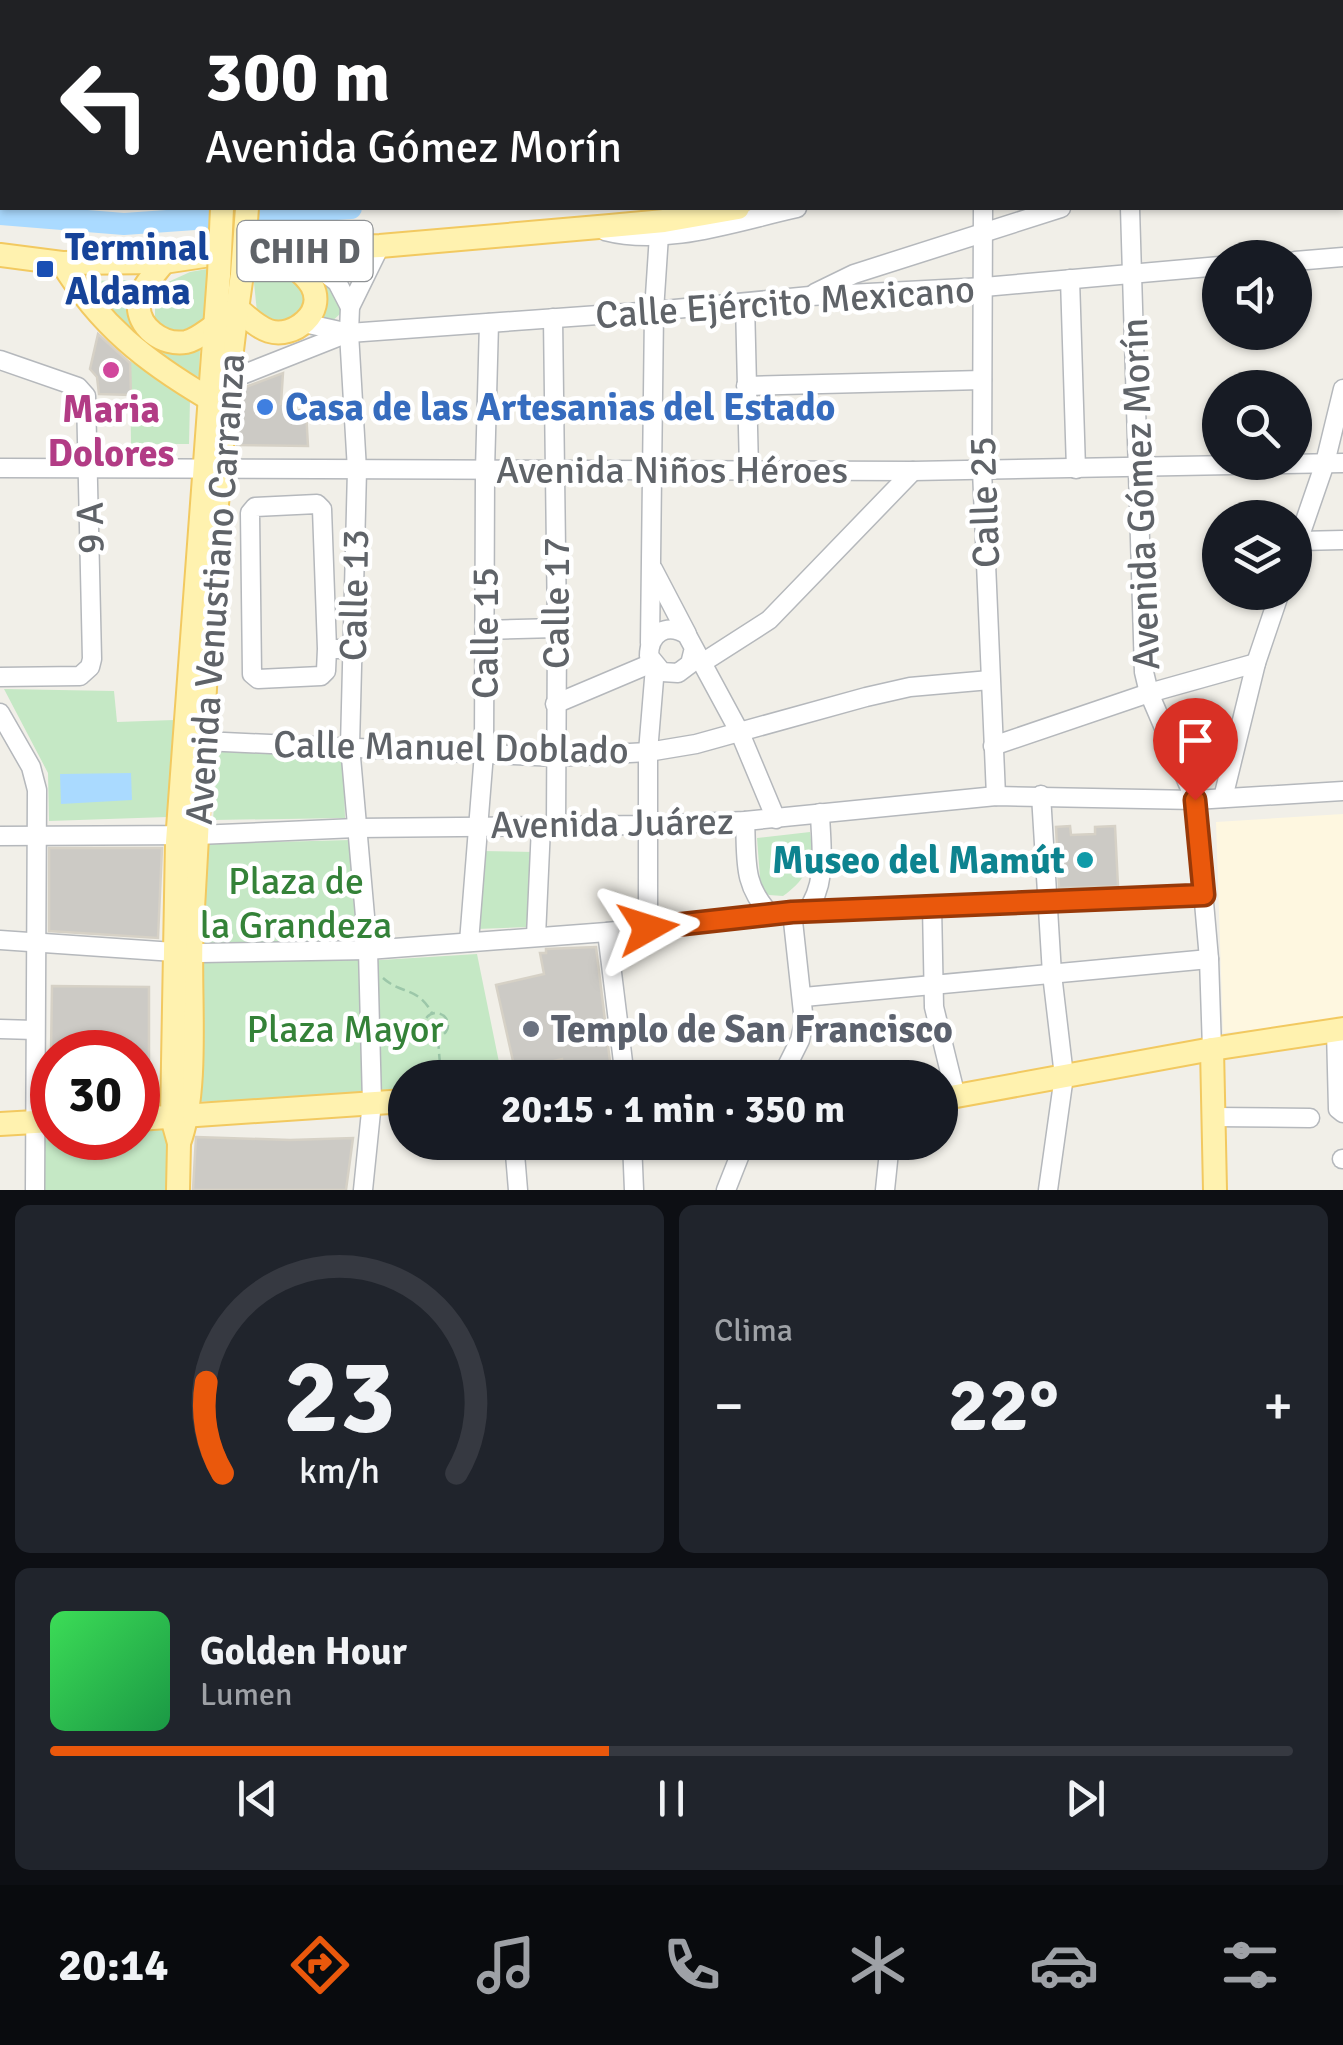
<!DOCTYPE html>
<html lang="es">
<meta charset="utf-8">
<style>
:root{--surface:#171b24;--page:#20242c;--text:#f1f3f6;--muted:#9ea1a6;--line:#363941;--accent:#ea580c}
body{margin:0;font-family:Signika,sans-serif;background:var(--page);color:var(--text);height:100vh;display:flex;flex-direction:column;font-size:38px;white-space:nowrap}
*{box-sizing:border-box;margin:0}
p{font-size:32px;color:var(--muted)}
.icon{flex:none;width:55px;height:55px;fill:none;stroke:currentColor;stroke-width:2;stroke-linecap:round;stroke-linejoin:round}
.map{position:relative;height:1190px;overflow:hidden}
.panel{display:flex;flex-direction:column;gap:15px;padding:15px;background:#0d0f14;flex:1}
.panel>*{flex:none}
.top-card{position:absolute;left:0px;top:0px;width:1345px;height:210px;box-shadow:0 2px 8px #0004;background:#202124;color:#fff;overflow:hidden}
.fabs{position:absolute;left:1202px;top:240px;display:grid;gap:20px}
.fabs a{display:grid;place-items:center;width:110px;height:110px;border-radius:50%;background:var(--surface);box-shadow:0 2px 8px #0004;font-size:50px}
.speed{position:absolute;left:30px;top:1030px;display:flex;gap:20px;font-size:50px;font-weight:700;text-align:center}
.speed>*{display:grid;place-content:center;width:130px;height:130px;border-radius:50%;background:var(--surface);box-shadow:0 2px 8px #0004;line-height:1}
.speed .limit{border:15px solid #d22;background:#fff;color:#111}
.pin{position:absolute;display:grid;place-items:center;width:85px;height:85px;color:#fff;margin:-102px -42px;border-radius:50% 50% 50% 0;rotate:-45deg;box-shadow:0 0 10px #0007}
.pin .icon{rotate:45deg}
.me{position:absolute;width:110px;margin:-55px;rotate:84deg;stroke-linejoin:round;filter:drop-shadow(0 0 8px #0008)}
.turn{display:flex;align-items:center;gap:35px;height:210px;padding:0 40px;font-size:45px}
.turn .icon{width:130px;height:130px;stroke-width:2.5}
.turn b{display:block;font-size:70px;line-height:85px}
.big{font-size:75px;font-weight:700;line-height:1.1}
.panel .card{flex:1;display:flex;flex-direction:column;justify-content:center;gap:15px;min-width:0;padding:0 35px;border-radius:15px;background:var(--page)}
.panel .dial{align-items:center;gap:0}
.dial svg{height:260px;overflow:visible;fill:none;stroke:var(--line);stroke-width:7;stroke-linecap:round;text-anchor:middle}
.dial text{fill:var(--text);stroke:none}
.song{display:flex;align-items:center;gap:30px}
.cover{width:120px;height:120px;border-radius:15px;background:linear-gradient(135deg,hsl(130 70% 55%),hsl(140 70% 35%))}
.played{height:10px;border-radius:5px;background:linear-gradient(90deg,var(--accent) 45%,var(--line) 45%)}
.keys{display:flex;justify-content:space-around;direction:ltr}
.heat{display:flex;justify-content:space-between;align-items:center;font-size:55px;direction:ltr}
.panel .tiles{flex:1;display:grid;gap:15px;grid-template-columns:1fr 1fr}
.card:last-child{grid-column:span 2}
.trip{position:absolute;left:388px;top:1060px;width:570px;height:100px;border-radius:50px;background:var(--surface);box-shadow:0 2px 8px #0004;font-weight:700;line-height:100px;text-align:center}
.menu{display:flex;height:160px;justify-content:space-around;align-items:center;background:#090b0e;color:var(--muted)}
.menu .icon{width:70px;height:70px}
.menu .current{color:var(--accent)}
.menu b{font-size:45px;color:var(--text)}
.map>svg:first-child{display:block}
.commercial{fill:#fef7e0}
.green{fill:#c5e8c5}
.water{fill:#aadaff}
.lines{fill:none;stroke-linecap:round;stroke-linejoin:round}
.river{stroke:#aadaff;stroke-width:22}
.building{fill:#cccac5;stroke:#d6d1c6;stroke-width:2.5}
.minor-casing{stroke:#b5b8bc;stroke-width:21}
.major-casing{stroke:#f2c960;stroke-width:26}
.path{stroke:#9cc7a9;stroke-width:2.5;stroke-dasharray:10 5;stroke-linecap:butt}
.minor{stroke:#fff;stroke-width:18}
.major{stroke:#fff2af;stroke-width:22}
.major-bridge-casing{stroke:#f2c960;stroke-width:26;stroke-linecap:butt}
.major-bridge{stroke:#fff2af;stroke-width:22}
.route-casing{stroke:#983908;stroke-width:25}
.route{stroke:#ea580c;stroke-width:18}
.transit-dot{fill:#1a4fb4;stroke:#fff;stroke-width:4}
.hotel-dot{fill:#d1479c;stroke:#fff;stroke-width:4}
.shop-dot{fill:#3f7fe0;stroke:#fff;stroke-width:4}
.culture-dot{fill:#0f9aa8;stroke:#fff;stroke-width:4}
.worship-dot{fill:#6b7280;stroke:#fff;stroke-width:4}
.labels{text-anchor:middle;stroke-width:9;stroke-linejoin:round;paint-order:stroke}
.shield{fill:#fff;stroke:#8f9295;stroke-width:2.5}
.shield-label{font-size:35px;font-weight:bold;fill:#5f6368}
.transit-label{font-size:38px;font-weight:bold;fill:#164399;stroke:#fff;text-anchor:start}
.street-label{font-size:38px;fill:#5f6368;stroke:#fff}
.shop-label{font-size:38px;font-weight:bold;fill:#366cbe;stroke:#fff;text-anchor:start}
.hotel-label{font-size:38px;font-weight:bold;fill:#b23c85;stroke:#fff}
.culture-label{font-size:38px;font-weight:bold;fill:#0d838f;stroke:#fff;text-anchor:end}
.park-label{font-size:38px;fill:#348238;stroke:#fff}
.worship-label{font-size:38px;font-weight:bold;fill:#5b616d;stroke:#fff;text-anchor:start}
</style>
<div class="map">
<svg width="1343" height="1190" viewBox="0 0 1343 1190">
<rect width="100%" height="100%" fill="#f1efe8"/>
<path class="commercial" d="M1343,814V1020L1223,1033L1216,822Z"/>
<g class="green">
<path d="M207,269L204,324L193,333L167,331L155,320V288L190,272Z"/>
<path d="M277,269L303,281L307,311L286,325L257,312L254,283L258,270Z"/>
<path d="M317,279C336,286 341,295 340,314L330,323L318,321Z"/>
<path d="M133,280L128,319C146,345 168,364 200,350L199,377L154,357L83,281Z"/>
<path d="M130,361L190,399L189,444H131Z"/>
<path d="M4,689L114,691L117,722L174,720L167,817L49,821L48,773Z"/>
<path d="M218,746L343,751L345,818L213,820Z"/>
<path d="M810,832C815,861 807,879 783,896L769,895L761,891L757,838Z"/>
<path d="M351,840L365,961L477,954L502,1077L405,1078V1095L191,1102L202,844Z"/>
<path d="M482,851L535,852L529,927L477,929Z"/>
<path d="M172,1118L178,1190H35V1122L52,1121V1138H138V1119Z"/>
</g>
<path class="water" d="M131,773L132,800L61,804L60,774Z"/>
<g class="lines">
<path class="river" d="M0,214L124,224L351,208"/>
</g>
<g class="building">
<path d="M98,334L130,363L131,395L99,394L97,377L90,369Z"/>
<path d="M283,373L281,404H296L297,410L306,411L308,446L237,445L243,388Z"/>
<path d="M1070,826L1071,835L1095,834V827L1115,826L1118,886L1059,888L1056,827Z"/>
<path d="M49,848H162L158,938L49,931Z"/>
<path d="M596,947L612,1078H563L562,1059L515,1070L496,985L544,974L540,953H546V949Z"/>
<path d="M52,986L149,987V1103L138,1104V1052H51Z"/>
<path d="M196,1137L290,1140L353,1138L346,1190H193Z"/>
</g>
<g class="lines">
<defs>
<g id="minor">
<path d="M185,0L188,2"/>
<path d="M336,0L389,2"/>
<path d="M460,0V2"/>
<path d="M560,0L561,2"/>
<path d="M1129,0V2"/>
<path d="M1163,0V2"/>
<path d="M98,2L99,0"/>
<path d="M122,2L123,0"/>
<path d="M238,2V0"/>
<path d="M680,2L724,0"/>
<path d="M922,2L931,0"/>
<path d="M1062,2L1068,0"/>
<path d="M1287,2L1292,0"/>
<path d="M1342,111H1343"/>
<path d="M983,208L982,470L996,796"/>
<path d="M1130,208L1144,672L1149,693L1195,800L1209,959L1212,1049"/>
<path d="M605,231C666,247 737,221 797,208"/>
<path d="M296,251L337,282L350,307"/>
<path d="M1295,261L1343,257"/>
<path d="M1070,279L1076,469"/>
<path d="M815,293L854,274L1061,208"/>
<path d="M745,303L749,470"/>
<path d="M553,318L557,628L556,827"/>
<path d="M304,323L349,333L654,311L810,296L984,287L1220,266"/>
<path d="M0,360L78,387L86,396L92,659L90,667L80,676L0,677"/>
<path d="M229,380L348,333"/>
<path d="M746,386L982,380"/>
<path d="M0,468L913,471L1343,463"/>
<path d="M1298,541L1343,540"/>
<path d="M1295,550L1325,463L1343,389"/>
<path d="M653,569L687,634"/>
<path d="M485,630L557,628"/>
<path d="M650,643L654,311L659,235"/>
<path d="M694,648L690,664L678,673L662,672L649,656C649,633 667,622 687,635L740,733L776,819"/>
<path d="M327,649L326,671L321,676L258,679L252,674L250,513L255,507L317,504L322,509L327,649H353"/>
<path d="M702,663L769,620L913,471"/>
<path d="M555,704L652,663"/>
<path d="M0,713L31,767L37,790L35,1190"/>
<path d="M203,741L556,757L648,752L696,744L866,697L910,687L990,680"/>
<path d="M993,746L1149,693L1256,663"/>
<path d="M1041,795L1052,974L1064,1076L1048,1190"/>
<path d="M1223,798L1256,663L1280,592"/>
<path d="M745,821C747,860 742,884 770,914"/>
<path d="M0,836L197,835L356,828L647,825L745,821L996,796L1195,800L1343,791"/>
<path d="M932,906L934,1007L956,1097"/>
<path d="M806,912C828,883 821,848 820,813"/>
<path d="M648,928V752L655,667"/>
<path d="M607,932L625,1078"/>
<path d="M536,936L541,827"/>
<path d="M0,940L174,952"/>
<path d="M469,942L484,753L485,470L489,323"/>
<path d="M201,953L368,950L607,932L792,912L1203,895"/>
<path d="M804,997L1209,959"/>
<path d="M0,1029L35,1030"/>
<path d="M1336,1030L1338,1109L1343,1113"/>
<path d="M781,1078L800,1040L804,1022L792,912"/>
<path d="M1213,1117L1310,1118"/>
<path d="M514,1142L518,1190"/>
<path d="M632,1142L634,1190"/>
<path d="M1342,1159H1343"/>
<path d="M363,1190L372,1102L368,950L350,746L357,470L349,333L350,307L380,246"/>
<path d="M726,1190L745,1142"/>
<path d="M885,1190L890,1142"/>
</g>
<g id="major">
<path d="M309,0L310,2"/>
<path d="M223,2L225,0"/>
<path d="M256,2V0"/>
<path d="M1096,2L1101,0"/>
<path d="M1256,2L1261,0"/>
<path d="M0,180L2,181"/>
<path d="M0,255L62,263L164,262L217,254L380,246L610,226L664,221L738,208"/>
<path d="M164,262C155,274 141,287 139,302C136,327 163,346 186,342C196,340 205,332 214,326"/>
<path d="M62,263C100,325 145,361 208,398"/>
<path d="M237,308C246,316 257,327 269,331C294,339 326,312 312,286C302,269 284,261 268,253"/>
<path d="M1212,1049L1215,1190"/>
<path d="M940,1099L1212,1049L1343,1029"/>
<path d="M138,1119L405,1101"/>
<path d="M0,1124L52,1121"/>
<path d="M179,1143C200,1087 188,989 192,925C205,710 211,488 242,274"/>
<path d="M178,1190L179,1143L172,1118L177,842L219,274"/>
</g>
</defs>
<use href="#minor" class="minor-casing"/>
<use href="#major" class="major-casing"/>
<g class="path">
<path d="M980,2L981,1"/>
<path d="M383,978C402,995 417,986 432,1013"/>
<circle cx="436" cy="1025" r="12"/>
<path d="M438,1039L441,1078"/>
</g>
<use href="#minor" class="minor"/>
<use href="#major" class="major"/>
<defs>
<g id="major-bridge">
<path d="M219,274L222,208"/>
<path d="M242,274L247,208"/>
</g>
</defs>
<use href="#major-bridge" class="major-bridge-casing"/>
<use href="#major-bridge" class="major-bridge"/>
</g>
<g class="lines">
<defs>
<path id="route" d="M648,928L792,912L1204,895L1195,800"/>
</defs>
<use href="#route" class="route-casing"/>
<use href="#route" class="route"/>
</g>
<rect class="transit-dot" x="35" y="259" width="20" height="20" rx="5"/>
<circle class="hotel-dot" cx="111" cy="370" r="10"/>
<circle class="shop-dot" cx="265" cy="407" r="10"/>
<circle class="culture-dot" cx="1085" cy="860" r="10"/>
<circle class="worship-dot" cx="531" cy="1029" r="10"/>
<g class="labels">
<rect class="shield" x="237.5" y="221" width="135" height="60" rx="8"/>
<g class="shield-label">
<text x="305" y="263">CHIH D</text>
</g>
<g class="transit-label">
<text x="65" y="260">Terminal<tspan x="65" dy="44">Aldama</tspan></text>
</g>
<g class="street-label">
<text transform="translate(785 302) rotate(-4)" y="13">Calle Ejército Mexicano</text>
<text x="672" y="483">Avenida Niños Héroes</text>
<text transform="translate(1140 494) rotate(-92)" y="13">Avenida Gómez Morín</text>
<text transform="translate(984 502) rotate(-92)" y="13">Calle 25</text>
<text transform="translate(90 528) rotate(-91)" y="13">9 A</text>
<text transform="translate(215 589) rotate(-86)" y="13">Avenida Venustiano Carranza</text>
<text transform="translate(354 595) rotate(-89)" y="13">Calle 13</text>
<text transform="translate(556 603) rotate(-90)" y="13">Calle 17</text>
<text transform="translate(485 633) rotate(-90)" y="13">Calle 15</text>
<text transform="translate(451 747) rotate(1)" y="13">Calle Manuel Doblado</text>
<text transform="translate(612 823) rotate(-1)" y="13">Avenida Juárez</text>
</g>
<g class="shop-label">
<text x="285" y="420">Casa de las Artesanias del Estado</text>
</g>
<g class="hotel-label">
<text x="111" y="422">Maria<tspan x="111" dy="44">Dolores</tspan></text>
</g>
<g class="culture-label">
<text x="1065" y="873">Museo del Mamút</text>
</g>
<g class="park-label">
<text x="296" y="894">Plaza de<tspan x="296" dy="44">la Grandeza</tspan></text>
<text x="345" y="1042">Plaza Mayor</text>
</g>
<g class="worship-label">
<text x="551" y="1042">Templo de San Francisco</text>
</g>
</g>
</svg>
<div class="fabs">
<a><svg class="icon" aria-label="sound" viewBox="0 0 24 24"><path d="M4 9h4l5-4v14l-5-4H4zM17 9q2 3 0 6"/></svg></a>
<a><svg class="icon" aria-label="search" viewBox="0 0 24 24"><circle cx="10" cy="10" r="6"/><path d="M15 15l6 6"/></svg></a>
<a><svg class="icon" aria-label="layers" viewBox="0 0 24 24"><path d="M12 4l9 5-9 5-9-5zM3 14l9 5 9-5"/></svg></a>
</div>
<div class="speed"><div class="limit">30</div></div>
<div class="pin" style="left:1195px;top:800px;background:#d93025"><svg class="icon" aria-label="arrive" viewBox="0 0 24 24"><path d="M6 21V4h12l-3 4 3 4H6"/></svg></div>
<svg class="me" style="left:648px;top:928px" viewBox="-20 -20 40 40"><path d="M0-17L14 15 0 8-14 15z" fill="#ea580c" stroke="#fff" stroke-width="4"/></svg>
<div class="trip">20:15 · 1 min · 350 m</div>
<div class="top-card">
<div class="turn"><svg class="icon" aria-label="left" viewBox="0 0 24 24"><path d="M17 20v-9H6M10 6l-5 5 5 5"/></svg><div><b>300 m</b>Avenida Gómez Morín</div></div>
</div>
</div>
<section class="panel">
<div class="tiles">
<div class="card dial"><svg viewBox="0 0 100 80">
<path d="M14 69A42 42 0 1 1 86 69"/>
<path d="M14 69A42 42 0 0 1 9 41" stroke="#ea580c"/>
<text x="50" y="56" font-size="32" font-weight="700">23</text>
<text x="50" y="72" font-size="11">km/h</text>
</svg></div>
<div class="card"><p>Clima</p>
<div class="heat"><a>−</a><b class="big">22°</b><a>+</a></div>
</div>
<div class="card">
<div class="song"><i class="cover"></i><div><b>Golden Hour</b><p>Lumen</p></div></div>
<div class="played"></div>
<div class="keys"><svg class="icon" aria-label="previous" viewBox="0 0 24 24"><path d="M18 5L8 12l10 7zM5 5v14"/></svg><svg class="icon" aria-label="pause" viewBox="0 0 24 24"><path d="M8 5v14M16 5v14"/></svg><svg class="icon" aria-label="next" viewBox="0 0 24 24"><path d="M6 5l10 7-10 7zM19 5v14"/></svg></div>
</div>
</div>
</section>
<nav class="menu">
<b>20:14</b>
<svg class="icon current" aria-label="directions" viewBox="0 0 24 24"><path d="M12 3l9 9-9 9-9-9zM9 14v-3h6M13 9l2 2-2 2"/></svg>
<svg class="icon" aria-label="music" viewBox="0 0 24 24"><path d="M9 18V5l10-2v13"/><circle cx="6" cy="18" r="3"/><circle cx="16" cy="16" r="3"/></svg>
<svg class="icon" aria-label="phone" viewBox="0 0 24 24"><path d="M5 4h4l2 5-3 2q2 4 5 5l2-3 5 2v4C11 20 4 13 5 4z"/></svg>
<svg class="icon" aria-label="climate" viewBox="0 0 24 24"><path d="M12 3v18M4 7l16 10M4 17L20 7"/></svg>
<svg class="icon" aria-label="car" viewBox="0 0 24 24"><path d="M5 17H2v-5l4-1 3-4h7l3 4 3 1v5h-3M9 17h6M6 11h13"/><circle cx="7" cy="17" r="2"/><circle cx="17" cy="17" r="2"/></svg>
<svg class="icon" aria-label="filters" viewBox="0 0 24 24"><path d="M4 7h16M4 17h16"/><circle cx="9" cy="7" r="2"/><circle cx="15" cy="17" r="2"/></svg>
</nav>
